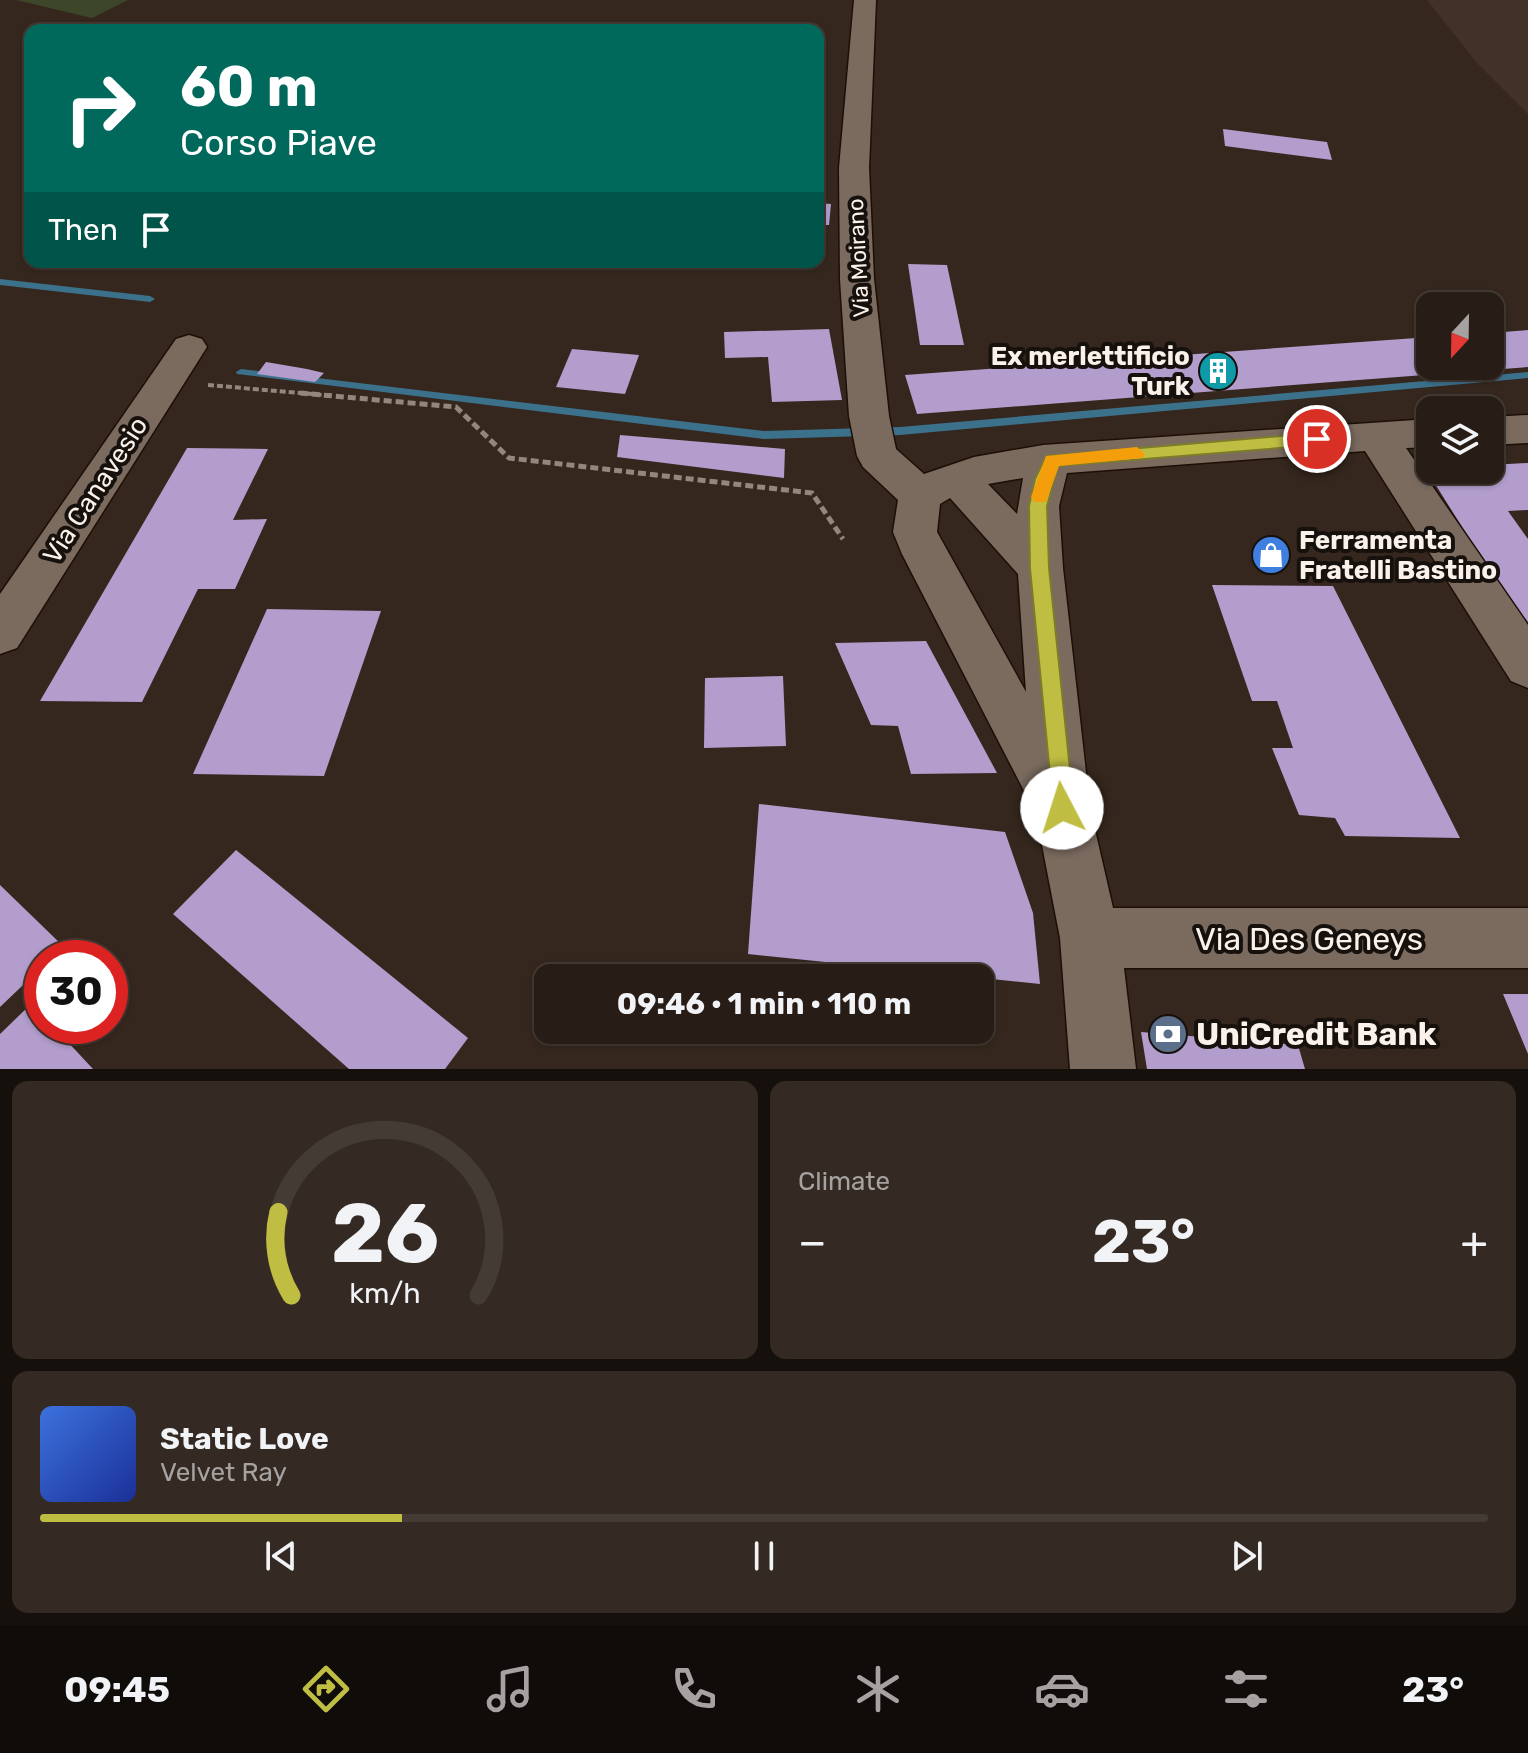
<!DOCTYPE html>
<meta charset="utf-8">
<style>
:root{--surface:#281d16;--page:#342a23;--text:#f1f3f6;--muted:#a5a2a1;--line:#443b35;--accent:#bfbe42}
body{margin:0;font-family:Rubik,sans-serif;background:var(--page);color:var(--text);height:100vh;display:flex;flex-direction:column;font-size:30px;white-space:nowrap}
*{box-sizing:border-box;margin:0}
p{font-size:26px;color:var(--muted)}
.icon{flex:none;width:44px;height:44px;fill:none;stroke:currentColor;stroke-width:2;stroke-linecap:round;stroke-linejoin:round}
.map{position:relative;height:1069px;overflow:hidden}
.details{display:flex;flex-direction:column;gap:12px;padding:12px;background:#16100c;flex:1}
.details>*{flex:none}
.top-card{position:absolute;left:24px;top:24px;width:800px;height:244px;border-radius:16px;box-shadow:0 2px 6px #0004,0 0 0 2px var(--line);background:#00695c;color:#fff;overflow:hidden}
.needle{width:52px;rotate:202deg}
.fabs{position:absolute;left:1416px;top:292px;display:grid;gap:16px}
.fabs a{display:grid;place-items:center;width:88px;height:88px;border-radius:16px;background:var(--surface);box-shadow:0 2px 6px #0004,0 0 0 2px var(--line);font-size:40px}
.speed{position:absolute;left:24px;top:940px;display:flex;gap:16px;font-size:40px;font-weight:700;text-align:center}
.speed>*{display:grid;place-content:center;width:104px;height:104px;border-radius:50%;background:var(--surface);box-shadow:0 2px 6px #0004,0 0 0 2px var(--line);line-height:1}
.speed .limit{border:12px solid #d22;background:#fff;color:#111}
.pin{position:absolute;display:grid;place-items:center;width:68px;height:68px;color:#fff;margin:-34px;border:4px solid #fff;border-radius:50%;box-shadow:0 2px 8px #0007}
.me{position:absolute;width:88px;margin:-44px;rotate:355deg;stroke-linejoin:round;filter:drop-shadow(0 0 6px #0008)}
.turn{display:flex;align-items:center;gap:28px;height:168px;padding:0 24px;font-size:36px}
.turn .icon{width:104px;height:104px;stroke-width:2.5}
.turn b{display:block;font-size:56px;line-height:68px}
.then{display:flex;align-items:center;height:76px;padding:0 24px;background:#0003;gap:16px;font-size:30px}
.big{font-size:60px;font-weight:700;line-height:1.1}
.details .card{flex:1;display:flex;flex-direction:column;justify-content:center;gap:12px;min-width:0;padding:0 28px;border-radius:16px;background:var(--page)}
.details .dial{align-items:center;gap:0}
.dial svg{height:208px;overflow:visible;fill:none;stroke:var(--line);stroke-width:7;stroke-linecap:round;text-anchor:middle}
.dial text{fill:var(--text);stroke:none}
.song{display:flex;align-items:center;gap:24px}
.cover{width:96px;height:96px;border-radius:12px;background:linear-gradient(135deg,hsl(220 70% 55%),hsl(230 70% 35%))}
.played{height:8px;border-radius:4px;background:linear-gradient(90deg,var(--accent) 25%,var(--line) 25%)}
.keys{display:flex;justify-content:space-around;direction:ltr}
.heat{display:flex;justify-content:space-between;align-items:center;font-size:44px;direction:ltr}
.details .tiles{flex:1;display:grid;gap:12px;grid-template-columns:1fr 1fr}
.card:last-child{grid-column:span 2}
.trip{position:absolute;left:534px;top:964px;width:460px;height:80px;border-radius:16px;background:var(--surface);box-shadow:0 2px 6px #0004,0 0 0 2px var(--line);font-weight:700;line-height:80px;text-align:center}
.dock{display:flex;height:128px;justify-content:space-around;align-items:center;background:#100c09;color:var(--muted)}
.dock .icon{width:56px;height:56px}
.dock .active{color:var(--accent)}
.dock b{font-size:36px;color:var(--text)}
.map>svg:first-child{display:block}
.education{fill:#423128}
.green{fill:#3e4629}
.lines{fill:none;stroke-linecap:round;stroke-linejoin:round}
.stream{fill:#3c718c;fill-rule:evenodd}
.building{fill:#b29dcc}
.minor-casing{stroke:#1c0f06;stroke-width:3}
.path-far1{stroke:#92867d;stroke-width:4;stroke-dasharray:6 3;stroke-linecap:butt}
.path{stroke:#92867d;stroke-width:5;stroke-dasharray:8 4;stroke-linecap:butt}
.minor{fill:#7b6b5f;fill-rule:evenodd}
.route{fill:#bfbe42;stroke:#7c7c2b;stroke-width:2}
.slow{fill:#f59e0b}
.labels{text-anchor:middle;stroke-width:8;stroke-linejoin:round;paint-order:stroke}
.far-street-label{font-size:22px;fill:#faf1ea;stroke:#17110d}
.poi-label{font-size:26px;font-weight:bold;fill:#faf1ea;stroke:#17110d;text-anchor:end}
.street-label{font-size:26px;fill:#faf1ea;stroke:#17110d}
.near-street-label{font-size:32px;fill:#faf1ea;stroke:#17110d}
.near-poi-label{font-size:32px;font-weight:bold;fill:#faf1ea;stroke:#17110d;text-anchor:start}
</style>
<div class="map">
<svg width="1528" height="1069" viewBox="0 0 1528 1069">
<rect width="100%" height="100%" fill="#35271d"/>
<path class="education" d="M1427,0H1528V114L1477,63Z"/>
<path class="green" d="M16,0H128L92,18Z"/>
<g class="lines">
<g class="stream">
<path d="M0,279L150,296L155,299L150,302L0,285Z"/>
<path d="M241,369L764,431L900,427L1528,372V378L900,435L764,439L237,374L236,372Z"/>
</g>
</g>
<g class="building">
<path d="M1223,129L1327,142L1332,160L1225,146Z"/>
<path d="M818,203L831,204L829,225H818Z"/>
<path d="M908,264L947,265L964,345H920Z"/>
<path d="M829,329L842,400L772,402L768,357L725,358L724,332Z"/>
<path d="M1528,330V367L917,414L905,375L1430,337V366H1490V333Z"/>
<path d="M572,349L639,355L625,394L556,387Z"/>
<path d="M266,362L307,369L324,373L315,382L257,374Z"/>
<path d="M620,435L785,449L784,478L617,457Z"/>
<path d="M187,448L268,449L233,520L267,519L235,589H198L142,702L40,701Z"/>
<path d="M1528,463V510L1508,511L1528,539V632L1425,468L1490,470V465Z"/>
<path d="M1212,585L1333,586L1460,838L1345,836L1335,818L1299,815L1272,748H1293L1277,701H1252Z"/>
<path d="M267,609L381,611L324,776L193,774Z"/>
<path d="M926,641L997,773L911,774L898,726L871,725L835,643Z"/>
<path d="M783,676L786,746L704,748L705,678Z"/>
<path d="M759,804L1005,832L1033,913L1040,984L748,954Z"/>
<path d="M236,850L468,1038L445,1069H349L173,914Z"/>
<path d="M0,885L63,946L51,958H42V967L0,1007Z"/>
<path d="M1503,994H1528V1054Z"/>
<path d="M32,1003L42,1014V1026H53L93,1069H0V1034Z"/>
<path d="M1141,1032L1298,1045L1305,1069H1147Z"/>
</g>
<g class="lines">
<defs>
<g id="minor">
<path d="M854,0H876L869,168L874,279L889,416L896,449L924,474L974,457L1043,445L1430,419V447L1406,448L1528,625V688L1511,681L1365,451L1067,473L1059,506L1063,568L1090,808L1113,908H1528V968H1124L1136,1069H1070L1060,938L1036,814L902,554L893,532L898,500L863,467L857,456L849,416L840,279L839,168ZM1023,478L1017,514L988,484ZM950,498L1018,574L1026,692L937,532L940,504Z"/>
<path d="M189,335L202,339L207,347L17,648L0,654V594L176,339Z"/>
<path d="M1528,415V443L1490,445V417Z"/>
</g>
</defs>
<use href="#minor" class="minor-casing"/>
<path class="path-far1" d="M208,385L323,395"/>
<path class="path" d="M300,393L456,407L509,458L812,493L843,539"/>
<use href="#minor" class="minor"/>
</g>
<path class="route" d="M1317,433L1326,439L1317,445L1058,466L1047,506L1049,568L1074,808L1070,816L1062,819L1054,816L1030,568L1029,506L1035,479L1046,456Z"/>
<path class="slow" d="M1137,447L1145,454L1143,458L1059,466L1046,502H1034L1031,497L1046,456Z"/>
<defs>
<symbol id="building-disc" viewBox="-11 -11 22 22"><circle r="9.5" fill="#0f9aa8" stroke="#17110d"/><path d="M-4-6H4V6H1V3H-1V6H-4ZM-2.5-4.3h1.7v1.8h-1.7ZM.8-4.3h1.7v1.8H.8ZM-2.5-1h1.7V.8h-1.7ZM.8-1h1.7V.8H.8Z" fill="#fff"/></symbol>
<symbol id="shop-disc" viewBox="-11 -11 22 22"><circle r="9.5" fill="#3f7fe0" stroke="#17110d"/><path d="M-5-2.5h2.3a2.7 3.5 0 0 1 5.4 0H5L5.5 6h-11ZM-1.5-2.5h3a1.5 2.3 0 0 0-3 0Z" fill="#fff"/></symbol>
<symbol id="bank-disc" viewBox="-11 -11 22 22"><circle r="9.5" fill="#5c6f8a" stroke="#17110d"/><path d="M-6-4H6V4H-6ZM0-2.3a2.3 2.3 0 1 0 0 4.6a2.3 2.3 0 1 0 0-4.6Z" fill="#fff"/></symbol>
</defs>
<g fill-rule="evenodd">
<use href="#building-disc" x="1196" y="349" width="44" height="44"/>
<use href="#shop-disc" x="1249" y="533" width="44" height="44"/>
<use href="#bank-disc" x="1146" y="1012" width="44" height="44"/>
</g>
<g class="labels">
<g class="far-street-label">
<text transform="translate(858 258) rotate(-93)" y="8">Via Moirano</text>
</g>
<g class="poi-label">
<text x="1190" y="365">Ex merlettificio<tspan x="1190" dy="30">Turk</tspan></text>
<text x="1299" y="549" text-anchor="start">Ferramenta<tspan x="1299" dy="30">Fratelli Bastino</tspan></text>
</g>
<g class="street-label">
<text transform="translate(95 490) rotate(-57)" y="9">Via Canavesio</text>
</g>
<g class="near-street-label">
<text x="1309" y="950">Via Des Geneys</text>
</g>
<g class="near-poi-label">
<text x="1196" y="1045">UniCredit Bank</text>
</g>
</g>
</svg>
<div class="fabs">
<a><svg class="needle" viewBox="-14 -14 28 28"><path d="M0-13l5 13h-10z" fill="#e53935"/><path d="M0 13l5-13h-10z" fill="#a5a2a1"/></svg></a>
<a><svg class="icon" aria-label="layers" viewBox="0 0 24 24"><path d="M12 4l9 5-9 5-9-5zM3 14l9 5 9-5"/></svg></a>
</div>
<div class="speed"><div class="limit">30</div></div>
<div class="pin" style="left:1317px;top:439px;background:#d93025"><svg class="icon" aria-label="arrive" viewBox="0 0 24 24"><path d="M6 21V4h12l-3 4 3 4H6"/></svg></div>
<svg class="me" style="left:1062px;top:808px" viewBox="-20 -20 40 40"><circle r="19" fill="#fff"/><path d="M0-13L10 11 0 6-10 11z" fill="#bfbe42"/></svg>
<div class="trip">09:46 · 1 min · 110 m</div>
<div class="top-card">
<div class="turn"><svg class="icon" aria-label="right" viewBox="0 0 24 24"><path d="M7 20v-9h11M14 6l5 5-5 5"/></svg><div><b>60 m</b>Corso Piave</div></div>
<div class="then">Then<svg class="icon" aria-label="arrive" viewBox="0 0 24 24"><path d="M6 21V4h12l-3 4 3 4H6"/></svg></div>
</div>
</div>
<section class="details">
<div class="tiles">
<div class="card dial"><svg viewBox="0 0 100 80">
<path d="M14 69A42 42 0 1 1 86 69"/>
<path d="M14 69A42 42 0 0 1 9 37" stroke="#bfbe42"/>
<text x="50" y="56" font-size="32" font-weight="700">26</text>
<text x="50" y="72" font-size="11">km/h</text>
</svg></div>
<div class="card"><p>Climate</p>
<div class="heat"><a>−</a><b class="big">23°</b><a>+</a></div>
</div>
<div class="card">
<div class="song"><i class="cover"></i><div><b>Static Love</b><p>Velvet Ray</p></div></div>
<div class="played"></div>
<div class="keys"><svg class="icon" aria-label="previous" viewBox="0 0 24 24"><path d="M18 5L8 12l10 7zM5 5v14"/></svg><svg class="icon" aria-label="pause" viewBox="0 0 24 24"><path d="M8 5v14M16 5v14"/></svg><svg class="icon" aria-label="next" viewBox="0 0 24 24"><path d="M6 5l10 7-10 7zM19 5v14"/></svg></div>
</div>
</div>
</section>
<nav class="dock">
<b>09:45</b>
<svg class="icon active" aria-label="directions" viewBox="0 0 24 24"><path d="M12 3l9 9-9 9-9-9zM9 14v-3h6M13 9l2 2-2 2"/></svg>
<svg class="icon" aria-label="music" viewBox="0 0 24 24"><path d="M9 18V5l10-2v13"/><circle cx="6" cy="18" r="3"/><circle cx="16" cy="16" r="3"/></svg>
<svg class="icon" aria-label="phone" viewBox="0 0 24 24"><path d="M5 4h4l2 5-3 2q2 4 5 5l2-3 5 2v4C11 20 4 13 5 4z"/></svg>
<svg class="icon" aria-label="climate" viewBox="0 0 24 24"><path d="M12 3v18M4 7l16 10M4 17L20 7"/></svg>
<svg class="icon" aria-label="car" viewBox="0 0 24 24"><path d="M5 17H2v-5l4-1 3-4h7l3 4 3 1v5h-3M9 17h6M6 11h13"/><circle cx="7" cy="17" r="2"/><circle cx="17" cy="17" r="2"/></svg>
<svg class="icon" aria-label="filters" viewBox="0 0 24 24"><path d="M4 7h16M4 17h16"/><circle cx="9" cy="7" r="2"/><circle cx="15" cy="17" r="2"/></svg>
<b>23°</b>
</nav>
